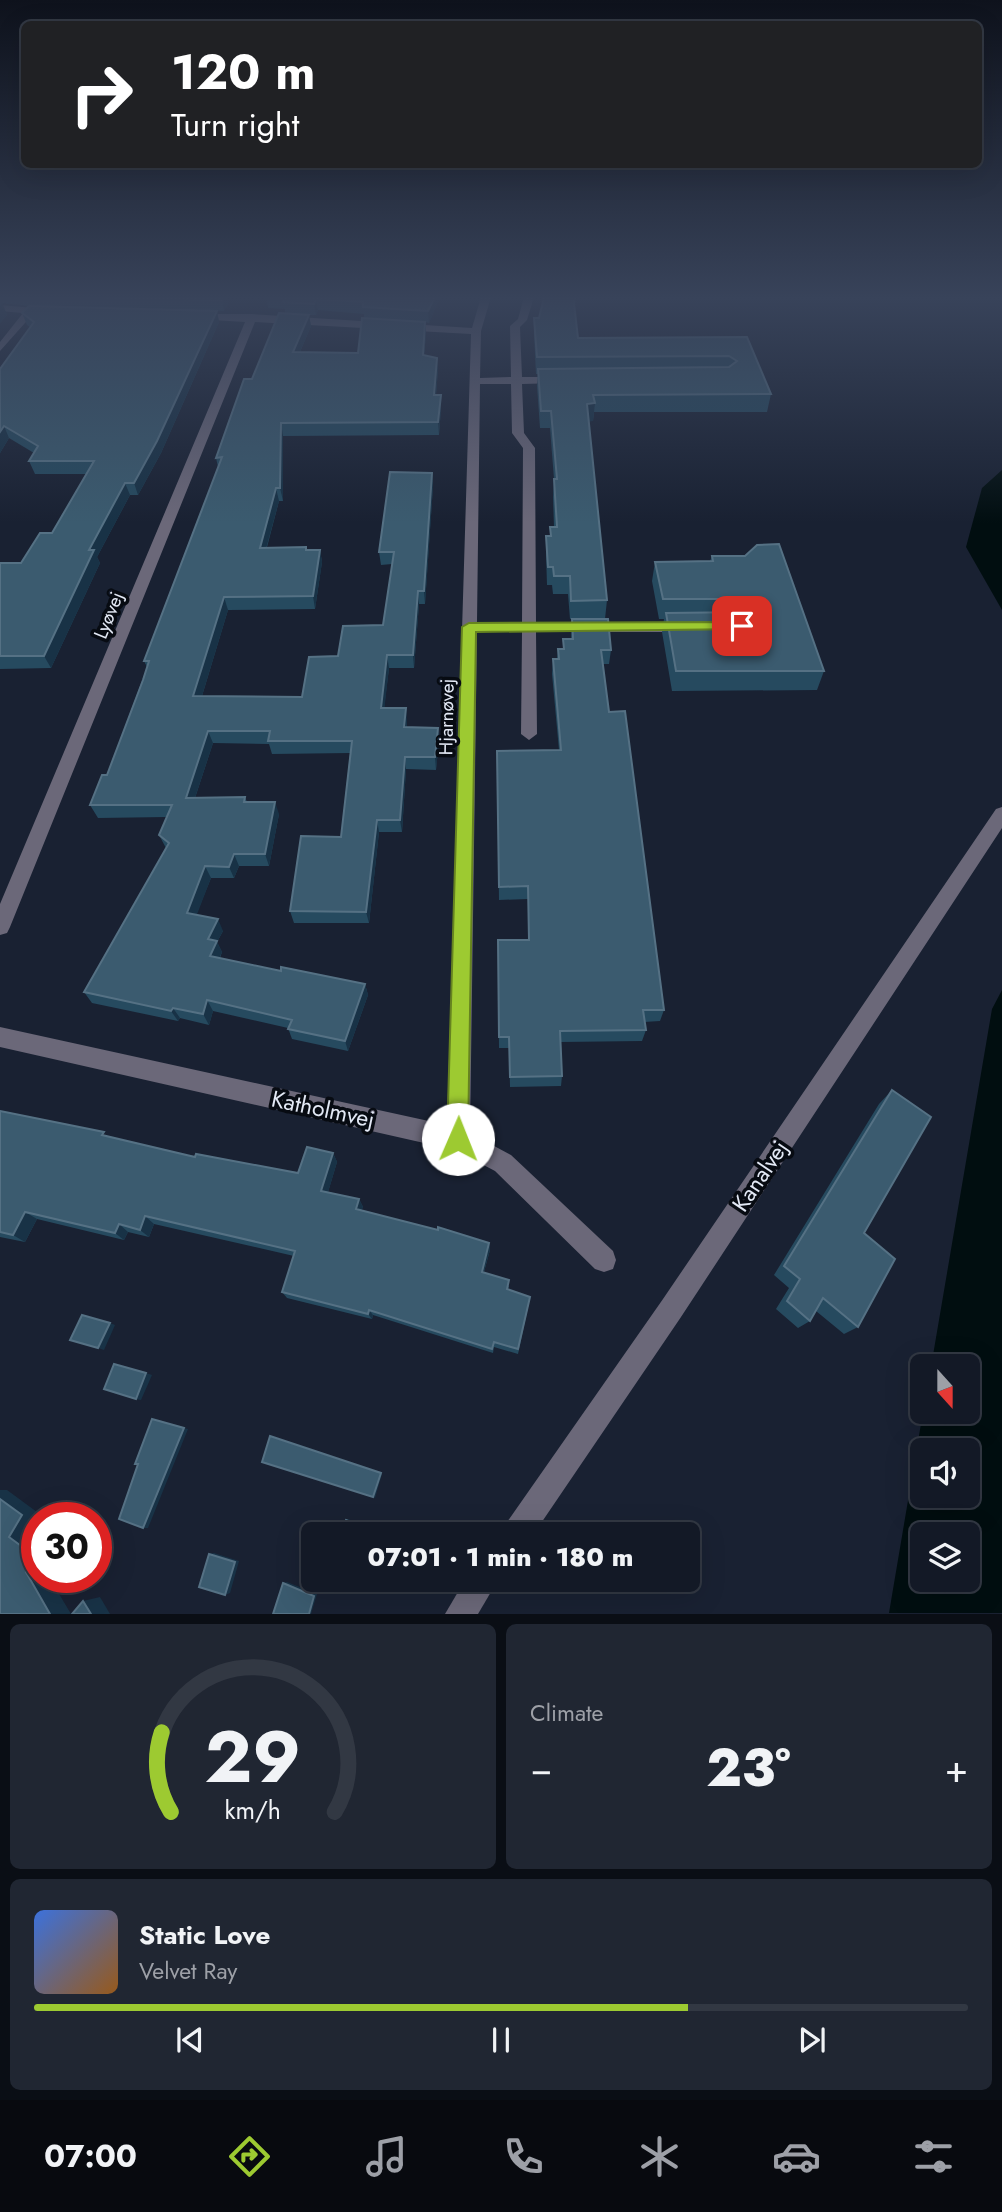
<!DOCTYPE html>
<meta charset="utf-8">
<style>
:root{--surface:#131926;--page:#202632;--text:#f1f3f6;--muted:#9da0a7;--line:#323843;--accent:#9dca31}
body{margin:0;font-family:Jost,sans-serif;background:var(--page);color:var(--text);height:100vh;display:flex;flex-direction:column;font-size:26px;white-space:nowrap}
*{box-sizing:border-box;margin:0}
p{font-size:23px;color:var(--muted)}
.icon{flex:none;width:38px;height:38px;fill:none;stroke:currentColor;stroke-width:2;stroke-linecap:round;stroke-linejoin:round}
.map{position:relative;height:1614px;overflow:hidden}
.drawer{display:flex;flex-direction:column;gap:10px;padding:10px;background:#0a0e15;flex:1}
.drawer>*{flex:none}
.hud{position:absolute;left:21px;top:21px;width:961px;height:147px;border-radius:10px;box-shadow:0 7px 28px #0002,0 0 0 2px var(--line);background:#202124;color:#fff;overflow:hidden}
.needle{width:46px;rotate:159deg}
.fabs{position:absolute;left:910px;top:1354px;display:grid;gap:14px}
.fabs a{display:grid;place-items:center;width:70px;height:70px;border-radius:10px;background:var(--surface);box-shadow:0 7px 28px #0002,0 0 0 2px var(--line);font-size:35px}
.speed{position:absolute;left:21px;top:1502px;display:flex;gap:14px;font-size:35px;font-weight:700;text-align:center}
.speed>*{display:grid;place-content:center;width:91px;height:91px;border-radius:50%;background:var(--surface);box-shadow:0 7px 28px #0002,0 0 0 2px var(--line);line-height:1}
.speed .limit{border:10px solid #d22;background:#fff;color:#111}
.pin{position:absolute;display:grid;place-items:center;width:60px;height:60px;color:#fff;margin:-30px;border-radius:14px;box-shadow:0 4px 10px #0006}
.me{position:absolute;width:77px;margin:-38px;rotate:1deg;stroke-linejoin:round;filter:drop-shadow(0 0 5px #0008)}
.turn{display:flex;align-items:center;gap:24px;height:147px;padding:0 35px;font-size:32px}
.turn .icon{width:91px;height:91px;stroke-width:2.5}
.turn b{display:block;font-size:49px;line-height:60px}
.big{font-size:52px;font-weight:800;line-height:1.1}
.drawer .widget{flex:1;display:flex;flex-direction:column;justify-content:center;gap:10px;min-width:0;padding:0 24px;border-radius:10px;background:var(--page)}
.drawer .dial{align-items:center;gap:0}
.dial svg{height:182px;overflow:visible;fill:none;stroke:var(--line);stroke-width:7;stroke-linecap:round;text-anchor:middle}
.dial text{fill:var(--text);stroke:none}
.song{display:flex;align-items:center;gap:21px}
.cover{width:84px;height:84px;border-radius:10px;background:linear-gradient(135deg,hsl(220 70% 55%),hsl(30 70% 35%))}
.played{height:7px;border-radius:4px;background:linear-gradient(90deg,var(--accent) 70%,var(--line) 70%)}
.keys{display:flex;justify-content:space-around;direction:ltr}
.heat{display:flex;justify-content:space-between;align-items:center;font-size:38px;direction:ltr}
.drawer .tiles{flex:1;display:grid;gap:10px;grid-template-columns:1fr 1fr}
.widget:last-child{grid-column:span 2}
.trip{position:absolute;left:301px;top:1522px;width:399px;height:70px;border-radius:10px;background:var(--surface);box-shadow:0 7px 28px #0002,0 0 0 2px var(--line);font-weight:800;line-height:70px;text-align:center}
.dock{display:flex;height:112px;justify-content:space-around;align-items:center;background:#080a0f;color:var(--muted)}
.dock .icon{width:49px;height:49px}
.dock .current{color:var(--accent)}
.dock b{font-size:32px;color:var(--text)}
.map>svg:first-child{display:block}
.water{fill:#010e10;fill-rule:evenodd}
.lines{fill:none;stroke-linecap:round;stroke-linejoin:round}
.minor{fill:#6b6879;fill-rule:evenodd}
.wall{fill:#264a5f;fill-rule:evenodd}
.shaded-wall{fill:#183246}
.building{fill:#3b5b6f;stroke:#557184;stroke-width:2}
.route{fill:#9dca31;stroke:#668320;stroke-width:2}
.labels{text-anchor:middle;stroke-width:7;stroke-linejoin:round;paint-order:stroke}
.street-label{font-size:19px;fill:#e3e9f5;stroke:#070b12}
.near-street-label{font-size:23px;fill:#e3e9f5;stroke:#070b12}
</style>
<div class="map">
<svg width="1002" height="1614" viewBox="0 0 1002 1614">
<rect width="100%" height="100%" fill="#192132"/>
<g class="water">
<path d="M1002,470V610L966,547L982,488Z"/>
<path d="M1002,990V1613H889L923,1412H968V1367H931L992,1009ZM922,1451H968V1496H922ZM922,1535H968V1580H922Z"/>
</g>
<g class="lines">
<g class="minor">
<path d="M481,297H491L481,331L480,378L511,377L510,326L518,319L524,297H534L527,320L520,327L522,377H559L564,380L559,383L522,384L524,433L535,448L536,622H686L693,627L686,632H536L537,734L529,740L521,734L522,632H477L470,1133L511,1155L613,1251L616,1260L613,1269L604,1272L595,1269L495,1171L455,1150L0,1047V1027L447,1125L471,334L255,322L10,927L7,933L0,935V904L245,322L196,319L193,318V314H252L472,328ZM480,384H511L512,433L523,448L522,622H477Z"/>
<path d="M0,305L46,309L51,312L46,315L33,314L0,351V342L23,313L0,311Z"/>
<path d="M1002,807V828L681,1317L533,1535H500L505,1525L663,1299L996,809Z"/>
<path d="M465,1580H498L478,1614H445Z"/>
</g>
</g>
<g class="wall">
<path d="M0,297H231L224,311L29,306L2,303L7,315L0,323Z"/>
<path d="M266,297H440L429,323L425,322L426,334L424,356L438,369L436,395H441V408L439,435L283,436V501H279L267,547L320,550L322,562L315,609L228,610L202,696L302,697L338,656L383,625L392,564L381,565L379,552L432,473L433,486L425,604H419L414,668H389L384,708L407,721V727L438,728L439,740L436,770L406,769L402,832H379L369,923H294L290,911L341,837L350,753L272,754L269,744L213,743L195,798L245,797L247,802L279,814L269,866H239L234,878H211L196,915L223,931L217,942L222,952L220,958L281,971L365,984L368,995L348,1051L292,1039L288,1028L213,1011L209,1025L180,1018L178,1021L92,1003L84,992L166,848L159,835L167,817L98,818L90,805L107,775L147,667L144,661L218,467L216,458L252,379L285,313V309L268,308ZM318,310L364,314V318L358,353L300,352L311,326L309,315H316Z"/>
<path d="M574,308L578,338L747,337L771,394L767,412H594L593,421H589L607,600L605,619L611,650L609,664H603L609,712L664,1010L660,1021L644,1022L646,1030L642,1041L561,1042L562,1076L561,1086L510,1087L509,1048H499L498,940H528V899L499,900L497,751L559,750L552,674L553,659H557L558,649H563V639H571L572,619H570L568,594H553L552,585H547L546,554V536H550V527H554L553,497L554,479L550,428H540L537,386L538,374H536L534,334V318H539Z"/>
<path d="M217,311L219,322L161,453L138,495H130L97,557L100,563L51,668L0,669V563H21L52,533L87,474H35L29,461L34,453L9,438L0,453V369L30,327L27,325L22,313Z"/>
<path d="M712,556L824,671L817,690L672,691L662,632L664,619H659L652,581L655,562L710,561Z"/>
<path d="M892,1090L864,1233L858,1327L844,1334L816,1311L810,1321L798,1328L776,1309L789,1288L774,1275L879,1104Z"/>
<path d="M0,1111L195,1157L298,1173L333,1153L337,1162L328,1192L359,1199L363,1207L361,1211L489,1243L490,1250L484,1272L509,1286L508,1290L529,1303L518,1354L494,1347L493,1353L373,1315L372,1319L287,1298L282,1292L294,1256L154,1224L149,1237L128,1232L124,1240L37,1219L25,1242L0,1237Z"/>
</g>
<g class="shaded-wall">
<path d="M223,297H231L224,311L222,300Z"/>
<path d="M435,297H440L429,323L428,311Z"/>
<path d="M316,299L318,310L316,315L314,304Z"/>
<path d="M2,303L7,315L0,323V306Z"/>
<path d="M217,311L219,322L161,453L138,495L134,483Z"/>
<path d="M309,315L311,326L295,363L293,352Z"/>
<path d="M425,322L426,334L423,367V355Z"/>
<path d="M437,358L438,369L435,408L434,395Z"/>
<path d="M441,395V408L439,435L438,422Z"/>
<path d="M595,403L593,421L586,422L587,404Z"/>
<path d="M281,423L283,436V501L280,488Z"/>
<path d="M4,426L9,438L0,453V432Z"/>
<path d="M432,473L433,486L425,604L424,591Z"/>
<path d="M125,483L130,495L97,557L100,563L51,668L44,656L89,550Z"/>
<path d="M276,488L279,501L263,560L260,548Z"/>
<path d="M320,550L322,562L315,609L313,596Z"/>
<path d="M418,591L419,604L414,668L413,655Z"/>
<path d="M224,597L228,610L198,709L193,696Z"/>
<path d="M387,655L389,668L383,721L381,708Z"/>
<path d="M406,708L407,721L406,740L404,727Z"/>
<path d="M438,728L439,740L436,770L435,757Z"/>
<path d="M208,731L213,743L191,810L186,798Z"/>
<path d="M405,757L406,769L402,832L400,820Z"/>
<path d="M275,802L279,814L269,866L265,854Z"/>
<path d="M377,820L379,832L369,923L366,912Z"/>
<path d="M234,854L239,866L234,878L229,867Z"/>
<path d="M205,866L211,878L193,925L187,913Z"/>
<path d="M218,919L223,931L217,942L222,952L215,967L210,956L208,939Z"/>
<path d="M365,984L368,995L348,1051L345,1041Z"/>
<path d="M207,1000L213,1011L209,1025L203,1014Z"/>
<path d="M173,1008L180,1018L178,1021L171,1011Z"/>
<path d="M333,1153L337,1162L326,1199L321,1191Z"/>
<path d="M359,1199L363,1207L359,1217L356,1209Z"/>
<path d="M25,1212L37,1219L25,1242L13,1235Z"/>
<path d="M145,1216L154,1224L149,1237L140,1230Z"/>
<path d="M119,1224L128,1232L124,1240L115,1233Z"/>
<path d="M489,1243L490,1250L482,1278V1272Z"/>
<path d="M369,1310L373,1315L372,1319L368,1314Z"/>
<path d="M110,1323L115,1325L104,1350L98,1348Z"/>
<path d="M146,1373L152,1375L141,1400L136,1399Z"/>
<path d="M184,1428L188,1429L148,1528H143Z"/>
<path d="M381,1473L382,1474L375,1498L373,1497Z"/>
<path d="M0,1490H7L41,1515L39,1517H37V1522L28,1536L37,1543V1577H49L71,1614H50L26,1572L9,1537L0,1499Z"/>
<path d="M348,1519L382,1535H379L346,1520Z"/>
<path d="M214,1553L239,1561L230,1593L225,1595L209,1554Z"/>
<path d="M287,1582L317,1594L311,1614H309L283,1583Z"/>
<path d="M100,1597L110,1614H91L83,1601Z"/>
</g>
<g class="building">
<path d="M97,297H223L222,300Z"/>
<path d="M276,297H435L428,311L363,307V302L316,299L314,304L283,302L285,298Z"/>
<path d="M544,297H575L574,303L578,338L747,337L771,394L593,395L595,403L587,404L607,600L571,601L570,576H554L553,567H548L546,536H551L550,527H557L554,479H557L551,411H541L538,369L729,367L737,361L729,356L537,357L534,318H539Z"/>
<path d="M29,306L217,311L157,441L134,483H125L89,550H94L44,656H0V563H21L40,533H52L94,461H29L38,446L4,426L0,432V369L34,322L22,313Z"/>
<path d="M279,313L309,315L293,352L358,353L362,318L425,322L423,355L437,358L434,395H441L438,422L281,423L280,488H276L260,548L306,547V550H320L313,596L224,597L193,696L302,697L309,657L338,656L343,626L383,625L394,552H379L390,472L432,473L424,591H418L413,655H387L381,708H406L404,727L438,728L435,757H405L400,820H377L366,912L290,911L301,836L341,837L352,741H268L270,731H208L186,798L245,797L244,802H275L265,854H234L229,867L205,866L187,913L218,919L208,939L217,941L210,956L281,971V967L365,984L345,1041L288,1029L292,1020L207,1000L203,1014L173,1008L171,1011L84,992L169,843L159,835L172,805H90L102,775H107L143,680L149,661H144L222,457L216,458L244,379H252Z"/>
<path d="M779,544L824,671H676L666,613L752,612L757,606L747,599H663L655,562L713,561L712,556H745L757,545Z"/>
<path d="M572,619H608L611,650H601L609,712L625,711L664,1010H643L646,1030L560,1031L562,1076L510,1077L509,1037H499L498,940H529L528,886L499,887L497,751L561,750L553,659H559L558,649H564L563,639H573Z"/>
<path d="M892,1090L931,1117L864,1233L895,1259L858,1327L823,1298L810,1321L787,1301L800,1279L784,1266Z"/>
<path d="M0,1111L104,1132L102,1135L195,1157L196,1154L298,1173L307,1147L333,1153L321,1191L359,1199L356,1209L438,1230V1227L489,1243L482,1272L509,1280L507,1289L530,1297L518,1349L494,1342L492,1349L369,1310L368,1314L282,1292L295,1251L145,1216L140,1230L119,1224L115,1233L25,1212L13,1235L0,1232Z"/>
<path d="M82,1315L110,1323L98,1348L70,1340Z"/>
<path d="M114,1364L146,1373L136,1399L104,1389Z"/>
<path d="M152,1419L184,1428L143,1528L119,1519L138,1464H135Z"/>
<path d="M270,1436L381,1473L373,1497L262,1462Z"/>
<path d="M0,1499L22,1515L9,1537L36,1557L26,1572L50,1614H0Z"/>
<path d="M346,1520L379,1535H341Z"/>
<path d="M209,1554L235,1562L225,1595L199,1587Z"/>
<path d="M283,1583L314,1596L309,1614H273Z"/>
<path d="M83,1601L91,1614H72Z"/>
</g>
<linearGradient id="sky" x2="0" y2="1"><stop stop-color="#0e121c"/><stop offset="0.57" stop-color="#38435a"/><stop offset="1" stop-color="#38435a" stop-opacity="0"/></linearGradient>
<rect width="1002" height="523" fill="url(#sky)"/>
<path class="route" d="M742,622L747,623V629L476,632L468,1139L465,1146L458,1149L450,1146L447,1139L462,627L469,623Z"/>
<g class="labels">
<g class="street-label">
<text transform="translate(108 615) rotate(-68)" y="7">Lyøvej</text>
<text transform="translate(446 717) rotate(-89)" y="7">Hjarnøvej</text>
</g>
<g class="near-street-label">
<text transform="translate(323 1109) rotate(12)" y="8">Katholmvej</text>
<text transform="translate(760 1176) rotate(-56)" y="8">Kanalvej</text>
</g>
</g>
</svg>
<div class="fabs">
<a><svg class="needle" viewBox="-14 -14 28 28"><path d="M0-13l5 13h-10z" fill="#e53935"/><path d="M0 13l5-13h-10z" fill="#9da0a7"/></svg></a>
<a><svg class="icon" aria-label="sound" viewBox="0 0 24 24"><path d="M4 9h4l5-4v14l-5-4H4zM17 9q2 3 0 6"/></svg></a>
<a><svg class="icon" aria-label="layers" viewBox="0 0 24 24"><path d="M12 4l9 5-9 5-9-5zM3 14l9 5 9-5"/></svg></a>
</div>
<div class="speed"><div class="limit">30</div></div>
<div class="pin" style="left:742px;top:626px;background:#d93025"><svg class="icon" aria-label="arrive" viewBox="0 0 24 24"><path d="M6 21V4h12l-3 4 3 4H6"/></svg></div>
<svg class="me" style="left:458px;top:1139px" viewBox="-20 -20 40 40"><circle r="19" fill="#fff"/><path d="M0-13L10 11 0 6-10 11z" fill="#9dca31"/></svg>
<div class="trip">07:01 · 1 min · 180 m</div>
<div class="hud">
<div class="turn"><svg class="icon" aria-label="right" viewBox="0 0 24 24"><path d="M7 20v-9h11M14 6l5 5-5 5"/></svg><div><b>120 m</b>Turn right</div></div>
</div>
</div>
<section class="drawer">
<div class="tiles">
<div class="widget dial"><svg viewBox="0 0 100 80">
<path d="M14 69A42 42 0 1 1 86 69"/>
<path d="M14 69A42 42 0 0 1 10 34" stroke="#9dca31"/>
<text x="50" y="56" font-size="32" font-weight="700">29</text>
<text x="50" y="72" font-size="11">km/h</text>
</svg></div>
<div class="widget"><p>Climate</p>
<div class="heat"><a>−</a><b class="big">23°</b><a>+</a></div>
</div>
<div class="widget">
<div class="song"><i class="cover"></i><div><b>Static Love</b><p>Velvet Ray</p></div></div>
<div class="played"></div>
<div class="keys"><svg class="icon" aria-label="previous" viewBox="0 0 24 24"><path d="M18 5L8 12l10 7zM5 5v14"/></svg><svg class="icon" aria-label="pause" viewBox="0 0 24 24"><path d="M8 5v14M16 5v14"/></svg><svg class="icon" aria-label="next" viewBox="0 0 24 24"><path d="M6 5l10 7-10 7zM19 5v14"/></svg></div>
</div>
</div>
</section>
<nav class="dock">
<b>07:00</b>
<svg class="icon current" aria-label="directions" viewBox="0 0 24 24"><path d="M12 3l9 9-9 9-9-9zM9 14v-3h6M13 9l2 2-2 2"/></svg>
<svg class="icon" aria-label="music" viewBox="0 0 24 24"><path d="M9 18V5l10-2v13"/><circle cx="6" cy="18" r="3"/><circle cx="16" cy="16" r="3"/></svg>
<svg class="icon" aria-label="phone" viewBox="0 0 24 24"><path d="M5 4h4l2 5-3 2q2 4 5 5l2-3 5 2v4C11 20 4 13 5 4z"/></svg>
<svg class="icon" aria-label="climate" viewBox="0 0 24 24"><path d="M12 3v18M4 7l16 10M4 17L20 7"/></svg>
<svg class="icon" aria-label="car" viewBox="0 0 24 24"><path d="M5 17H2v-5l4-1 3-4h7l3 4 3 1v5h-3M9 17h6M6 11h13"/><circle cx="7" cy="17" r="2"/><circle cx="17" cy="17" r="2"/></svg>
<svg class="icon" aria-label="filters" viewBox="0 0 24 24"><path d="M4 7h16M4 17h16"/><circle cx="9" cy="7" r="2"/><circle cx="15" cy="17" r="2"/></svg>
</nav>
